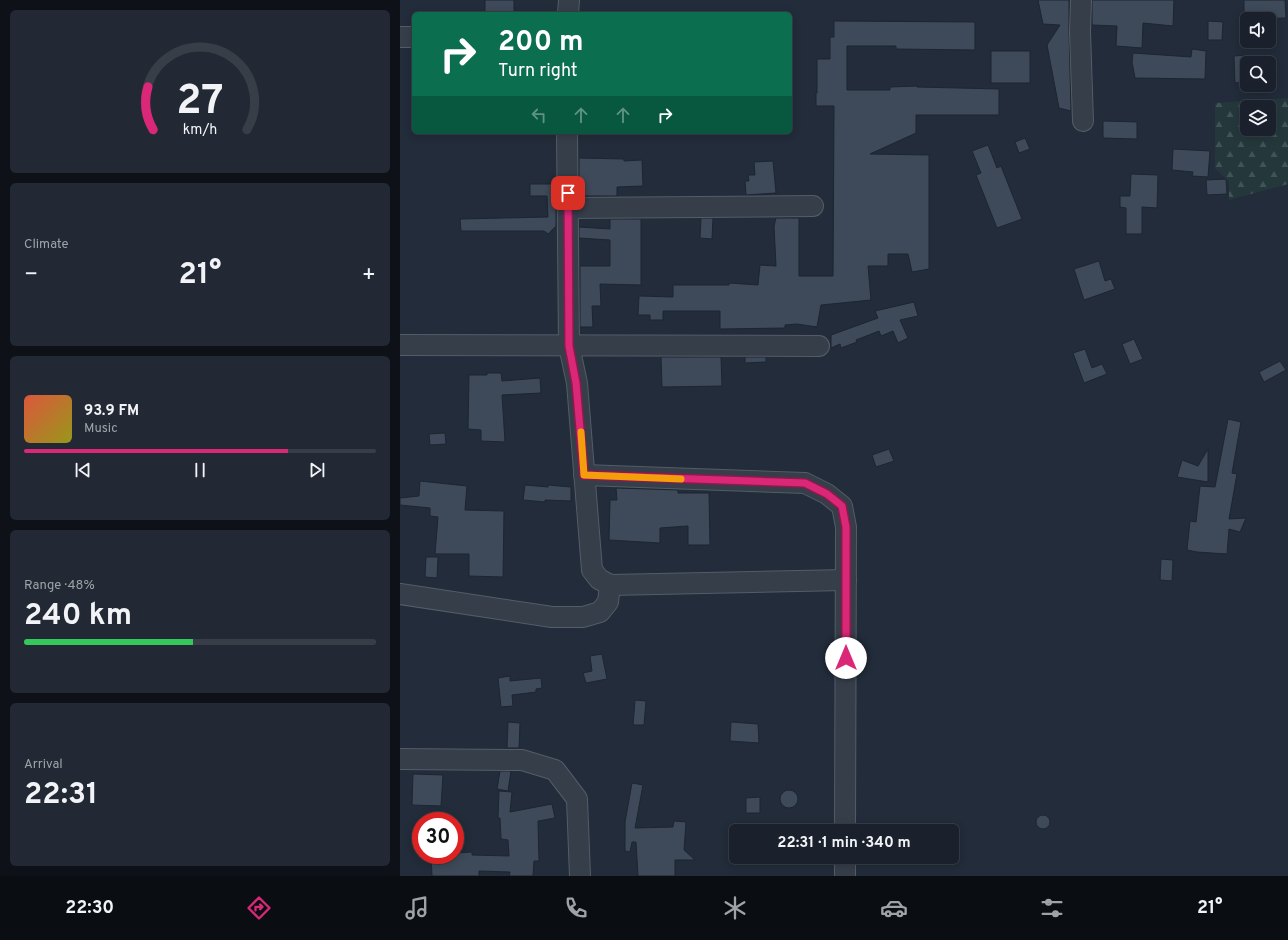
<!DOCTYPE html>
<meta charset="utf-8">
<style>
:root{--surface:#1a212c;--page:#232934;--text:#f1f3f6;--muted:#9fa3a9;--line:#383e48;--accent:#db2777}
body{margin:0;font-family:Overpass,sans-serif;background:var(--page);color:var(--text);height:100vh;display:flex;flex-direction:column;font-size:15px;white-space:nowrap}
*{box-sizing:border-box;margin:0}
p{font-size:13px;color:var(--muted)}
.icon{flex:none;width:22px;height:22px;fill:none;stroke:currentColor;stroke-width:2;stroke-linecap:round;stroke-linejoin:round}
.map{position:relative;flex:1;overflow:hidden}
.panel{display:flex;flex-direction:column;gap:10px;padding:10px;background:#0e1218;width:400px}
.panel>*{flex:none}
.hud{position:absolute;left:12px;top:12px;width:380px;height:122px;border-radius:6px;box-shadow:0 2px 10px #0003,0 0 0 1px var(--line);background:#0b6e4f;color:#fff;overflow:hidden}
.buttons{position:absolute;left:840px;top:12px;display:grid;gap:8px}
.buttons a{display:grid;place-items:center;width:36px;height:36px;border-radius:6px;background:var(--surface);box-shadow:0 2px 10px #0003,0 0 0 1px var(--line);font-size:20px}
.speed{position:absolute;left:12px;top:812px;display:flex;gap:8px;font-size:20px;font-weight:700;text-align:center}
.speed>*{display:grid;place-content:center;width:52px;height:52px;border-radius:50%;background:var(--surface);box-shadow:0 2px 10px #0003,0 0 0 1px var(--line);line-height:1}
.speed .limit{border:6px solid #d22;background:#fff;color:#111}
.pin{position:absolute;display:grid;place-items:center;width:34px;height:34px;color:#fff;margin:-17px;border-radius:8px;box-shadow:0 2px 6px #0006}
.me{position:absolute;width:44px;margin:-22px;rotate:0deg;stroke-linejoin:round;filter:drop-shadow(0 0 3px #0008)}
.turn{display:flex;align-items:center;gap:14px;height:84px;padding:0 20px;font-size:18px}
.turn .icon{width:52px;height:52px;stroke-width:2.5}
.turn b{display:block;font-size:28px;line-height:34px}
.lanes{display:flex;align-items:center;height:38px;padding:0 20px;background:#0003;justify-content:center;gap:20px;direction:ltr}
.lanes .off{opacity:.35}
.big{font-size:30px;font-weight:700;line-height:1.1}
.panel .card{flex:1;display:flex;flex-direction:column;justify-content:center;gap:6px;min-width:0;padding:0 14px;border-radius:6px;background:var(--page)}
.panel .dial{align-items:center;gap:0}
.dial svg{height:104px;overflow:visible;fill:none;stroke:var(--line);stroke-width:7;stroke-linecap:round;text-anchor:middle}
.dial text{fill:var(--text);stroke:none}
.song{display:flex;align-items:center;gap:12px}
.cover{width:48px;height:48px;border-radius:6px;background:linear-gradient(135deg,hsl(10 70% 55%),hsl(60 70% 35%))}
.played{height:4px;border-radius:2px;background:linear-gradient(90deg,var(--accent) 75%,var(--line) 75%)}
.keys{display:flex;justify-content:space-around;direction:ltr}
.heat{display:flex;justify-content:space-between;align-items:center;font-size:22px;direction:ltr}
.charge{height:6px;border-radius:3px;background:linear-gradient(90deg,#34c759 48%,var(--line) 0)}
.trip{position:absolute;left:329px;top:824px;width:230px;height:40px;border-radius:6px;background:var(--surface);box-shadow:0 2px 10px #0003,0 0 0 1px var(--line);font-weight:700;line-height:40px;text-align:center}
.menu{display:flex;height:64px;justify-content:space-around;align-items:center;background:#0a0d12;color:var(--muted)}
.menu .icon{width:28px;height:28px}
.menu .current{color:var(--accent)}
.menu b{font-size:18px;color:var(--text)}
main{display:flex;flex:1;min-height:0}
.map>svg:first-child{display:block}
.forest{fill:url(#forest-firs);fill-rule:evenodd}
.building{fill:#3e4a59;stroke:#1d2531}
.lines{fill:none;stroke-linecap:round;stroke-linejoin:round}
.minor-casing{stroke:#545c68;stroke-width:22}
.minor{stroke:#363e4a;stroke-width:20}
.route-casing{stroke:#8e194d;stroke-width:10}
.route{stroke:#db2777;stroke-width:7}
.slow{stroke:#f59e0b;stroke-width:7}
</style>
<main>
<section class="panel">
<div class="card dial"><svg viewBox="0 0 100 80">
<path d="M14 69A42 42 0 1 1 86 69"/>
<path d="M14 69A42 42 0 0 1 10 36" stroke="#db2777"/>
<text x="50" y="56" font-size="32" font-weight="700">27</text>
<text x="50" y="72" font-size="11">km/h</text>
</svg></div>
<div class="card"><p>Climate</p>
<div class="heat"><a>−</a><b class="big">21°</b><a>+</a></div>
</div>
<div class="card">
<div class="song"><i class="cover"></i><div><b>93.9 FM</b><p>Music</p></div></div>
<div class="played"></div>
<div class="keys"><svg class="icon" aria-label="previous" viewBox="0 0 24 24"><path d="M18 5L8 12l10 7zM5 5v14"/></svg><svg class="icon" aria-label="pause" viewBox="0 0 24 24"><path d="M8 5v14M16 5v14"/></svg><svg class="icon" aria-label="next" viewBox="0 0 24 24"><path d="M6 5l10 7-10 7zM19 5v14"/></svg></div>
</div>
<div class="card"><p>Range · 48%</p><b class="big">240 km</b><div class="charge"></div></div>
<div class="card"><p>Arrival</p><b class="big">22:31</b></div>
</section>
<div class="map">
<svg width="888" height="876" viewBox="0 0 888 876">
<defs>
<pattern id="forest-firs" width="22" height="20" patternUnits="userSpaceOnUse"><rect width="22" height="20" fill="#24383b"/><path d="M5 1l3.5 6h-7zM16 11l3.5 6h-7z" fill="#415356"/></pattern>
</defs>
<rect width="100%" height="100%" fill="#222c3a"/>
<path class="forest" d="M888,98V184L829,200V182L815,168V103ZM847,107H869V129H847Z"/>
<g class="building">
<rect x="85" y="0" width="29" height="14"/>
<path d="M638,0H669V32L671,111L659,108L647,45L660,25L643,24Z"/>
<path d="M692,0H774L773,26L743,23L742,48L716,46L717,26L692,25Z"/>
<path d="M844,0H885L886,18L844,19Z"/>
<path d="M434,21L575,22V50L496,49V46H447V90H490V87L517,86V87L599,89V115H516V133L470,154L529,155V269L512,272L508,254H488V266H468L471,300L421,305L417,327L397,324L385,325V328L320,329V311H263V320H250V315H238L239,296L273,297V285H329V283L358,285L360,265L376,266L374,226L376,218H399V276H433L434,106H416V93H417V59H430V37H434Z"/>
<path d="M808,21L823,22L822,40H808Z"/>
<path d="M792,49L806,51L805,79L735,78L732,62L733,53L791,57Z"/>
<rect x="591" y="51" width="39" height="32"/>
<path d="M847,55V82L835,83L834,56Z"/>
<path d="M703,121L737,122V139L703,138Z"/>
<path d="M625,138L630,149L619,153L615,142Z"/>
<path d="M588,145L597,168L601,166L622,219L597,228L576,175L581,173L572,151Z"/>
<path d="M773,149L810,151L808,177L792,176L793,172L772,170Z"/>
<path d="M179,158L224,159V161L242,160L243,186L217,187V196H179Z"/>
<path d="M373,161L376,193L346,195L345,181H349L348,175H355L354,162Z"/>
<path d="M731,174L758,175L757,208L742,207V234H726V208L720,207V196H730Z"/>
<path d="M826,179L827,194L807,195L806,180Z"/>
<path d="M130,184H156V226L148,234L144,231H61L60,219L148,217L147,196H130Z"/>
<path d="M301,218H313L312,239L300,238Z"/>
<path d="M210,219H241V285L200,284L201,306H192L193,327H180V266H210V240L179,238V227L210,229Z"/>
<path d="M699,261L705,281L711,279L715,289L684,300L674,269Z"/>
<path d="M514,302L518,316L500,320L508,338L498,343L493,331L481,336L479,331L456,340L457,342L441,348L440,344L431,348V335L478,318L475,311Z"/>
<path d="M734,339L743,359L730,364L722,344Z"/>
<path d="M685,349L692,368L702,364L707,374L684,383L673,353Z"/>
<path d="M261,357H321L322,386L262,387Z"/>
<path d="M345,357H366V362L345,363Z"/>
<path d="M880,361L886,370L864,382L859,372Z"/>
<path d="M87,373H101L102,381L140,378L141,393L102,395L105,442L81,441V430L68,429L69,375H87Z"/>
<path d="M828,419L841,422L832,473L837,474L829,519L846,518L840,532L829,529L827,554L797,552L787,550L790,521L796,522L800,486L815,487Z"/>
<path d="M45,433L46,444L30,445L29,434Z"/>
<path d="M489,449L494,461L476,467L472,455Z"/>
<path d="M808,449V482L777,477L782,460L798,466Z"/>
<path d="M20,481L67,486L65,510L104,511L103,577L69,576V554H35L38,517L30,516V508L0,505V498L19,496Z"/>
<path d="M125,485L148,487V485L171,487V501L145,500V502L123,500Z"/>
<path d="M216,488L278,490V493H309L310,545H288V526L260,528V543L209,540L210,500H217Z"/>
<path d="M26,557H38L37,578L25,577Z"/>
<path d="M761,559L773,560L772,581L760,580Z"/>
<path d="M202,654L207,679L186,683L183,673L192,671L190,656Z"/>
<path d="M110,676V681L141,678L142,688L136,689V692L112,695L113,706L101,707L98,678Z"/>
<path d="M235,700L246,701L244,725H233Z"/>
<path d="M108,722L120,723L119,748H107Z"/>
<path d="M331,722L358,724L359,743L330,741Z"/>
<path d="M100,771H111L108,791L97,789Z"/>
<path d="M13,774L43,775L41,806L12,805Z"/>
<path d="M232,783L243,785L235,828L273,827L274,821L286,822L284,850L295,860H275V876H238L236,842H232L230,852L225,851V822Z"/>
<circle cx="389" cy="799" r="9"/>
<path d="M99,791L112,792L110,812L152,804L155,818L138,821L139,861H134L133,876H109L110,872L79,871V876H32L31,855H55V853L72,852V855L109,856L108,840L101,839L100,818H98Z"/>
<path d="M360,797V813H346V798Z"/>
<circle cx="643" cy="822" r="7"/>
</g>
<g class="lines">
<defs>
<g id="minor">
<path d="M681,0L680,32L683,121"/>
<path d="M168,14L169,0"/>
<path d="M0,37H14"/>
<path d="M168,208L413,206"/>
<path d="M0,345L419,346"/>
<path d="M184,475L405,483L427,494L442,506L446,527L445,831"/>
<path d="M210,585L446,580"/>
<path d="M0,594L152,617H183L200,612L208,602L210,585L199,579L192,570L177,383L169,346L167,132"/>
<path d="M0,759L122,760L155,770L177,799L180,876"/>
<path d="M445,876V857"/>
</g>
</defs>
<use href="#minor" class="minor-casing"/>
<use href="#minor" class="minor"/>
</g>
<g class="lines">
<defs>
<path id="route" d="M168,193L169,346L176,383L184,475L405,483L427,494L442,506L446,527V658"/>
</defs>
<use href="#route" class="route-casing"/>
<use href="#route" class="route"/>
<path class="slow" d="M181,432L184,475L281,479"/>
</g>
</svg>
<div class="buttons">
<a><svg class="icon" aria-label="sound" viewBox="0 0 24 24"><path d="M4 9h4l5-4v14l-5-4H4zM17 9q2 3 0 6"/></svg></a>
<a><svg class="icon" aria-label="search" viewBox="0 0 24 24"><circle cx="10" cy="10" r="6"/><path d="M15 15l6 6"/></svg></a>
<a><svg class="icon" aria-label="layers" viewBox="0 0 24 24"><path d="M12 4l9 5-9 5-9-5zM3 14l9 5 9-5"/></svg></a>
</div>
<div class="speed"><div class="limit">30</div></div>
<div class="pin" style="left:168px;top:193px;background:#d93025"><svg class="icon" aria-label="arrive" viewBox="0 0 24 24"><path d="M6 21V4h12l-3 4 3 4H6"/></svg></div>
<svg class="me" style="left:446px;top:658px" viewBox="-20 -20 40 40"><circle r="19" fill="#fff"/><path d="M0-13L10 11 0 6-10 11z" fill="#db2777"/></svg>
<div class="trip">22:31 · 1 min · 340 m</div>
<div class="hud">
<div class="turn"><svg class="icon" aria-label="right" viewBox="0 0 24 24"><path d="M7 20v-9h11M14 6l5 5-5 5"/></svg><div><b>200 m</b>Turn right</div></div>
<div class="lanes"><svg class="icon off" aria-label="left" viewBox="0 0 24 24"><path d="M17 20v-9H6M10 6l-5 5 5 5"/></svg><svg class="icon off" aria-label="ahead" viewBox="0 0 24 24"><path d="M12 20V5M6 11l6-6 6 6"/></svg><svg class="icon off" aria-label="ahead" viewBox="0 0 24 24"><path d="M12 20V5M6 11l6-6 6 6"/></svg><svg class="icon" aria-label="right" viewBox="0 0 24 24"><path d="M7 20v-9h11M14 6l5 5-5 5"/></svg></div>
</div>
</div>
</main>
<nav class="menu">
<b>22:30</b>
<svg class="icon current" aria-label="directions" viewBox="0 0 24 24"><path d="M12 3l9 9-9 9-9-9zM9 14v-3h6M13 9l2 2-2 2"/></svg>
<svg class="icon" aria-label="music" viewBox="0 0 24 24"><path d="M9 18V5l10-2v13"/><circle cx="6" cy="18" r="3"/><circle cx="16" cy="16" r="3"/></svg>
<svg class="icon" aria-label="phone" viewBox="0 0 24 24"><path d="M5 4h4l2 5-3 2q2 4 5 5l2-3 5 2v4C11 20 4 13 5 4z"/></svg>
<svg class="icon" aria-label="climate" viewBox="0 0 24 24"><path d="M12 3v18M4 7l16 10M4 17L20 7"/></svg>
<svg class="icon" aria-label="car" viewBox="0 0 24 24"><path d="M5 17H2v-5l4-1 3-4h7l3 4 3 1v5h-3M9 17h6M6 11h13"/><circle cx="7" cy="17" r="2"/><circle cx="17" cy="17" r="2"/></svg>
<svg class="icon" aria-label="filters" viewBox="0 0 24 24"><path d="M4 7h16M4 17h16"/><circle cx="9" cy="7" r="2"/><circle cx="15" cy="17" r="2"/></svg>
<b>21°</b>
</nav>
